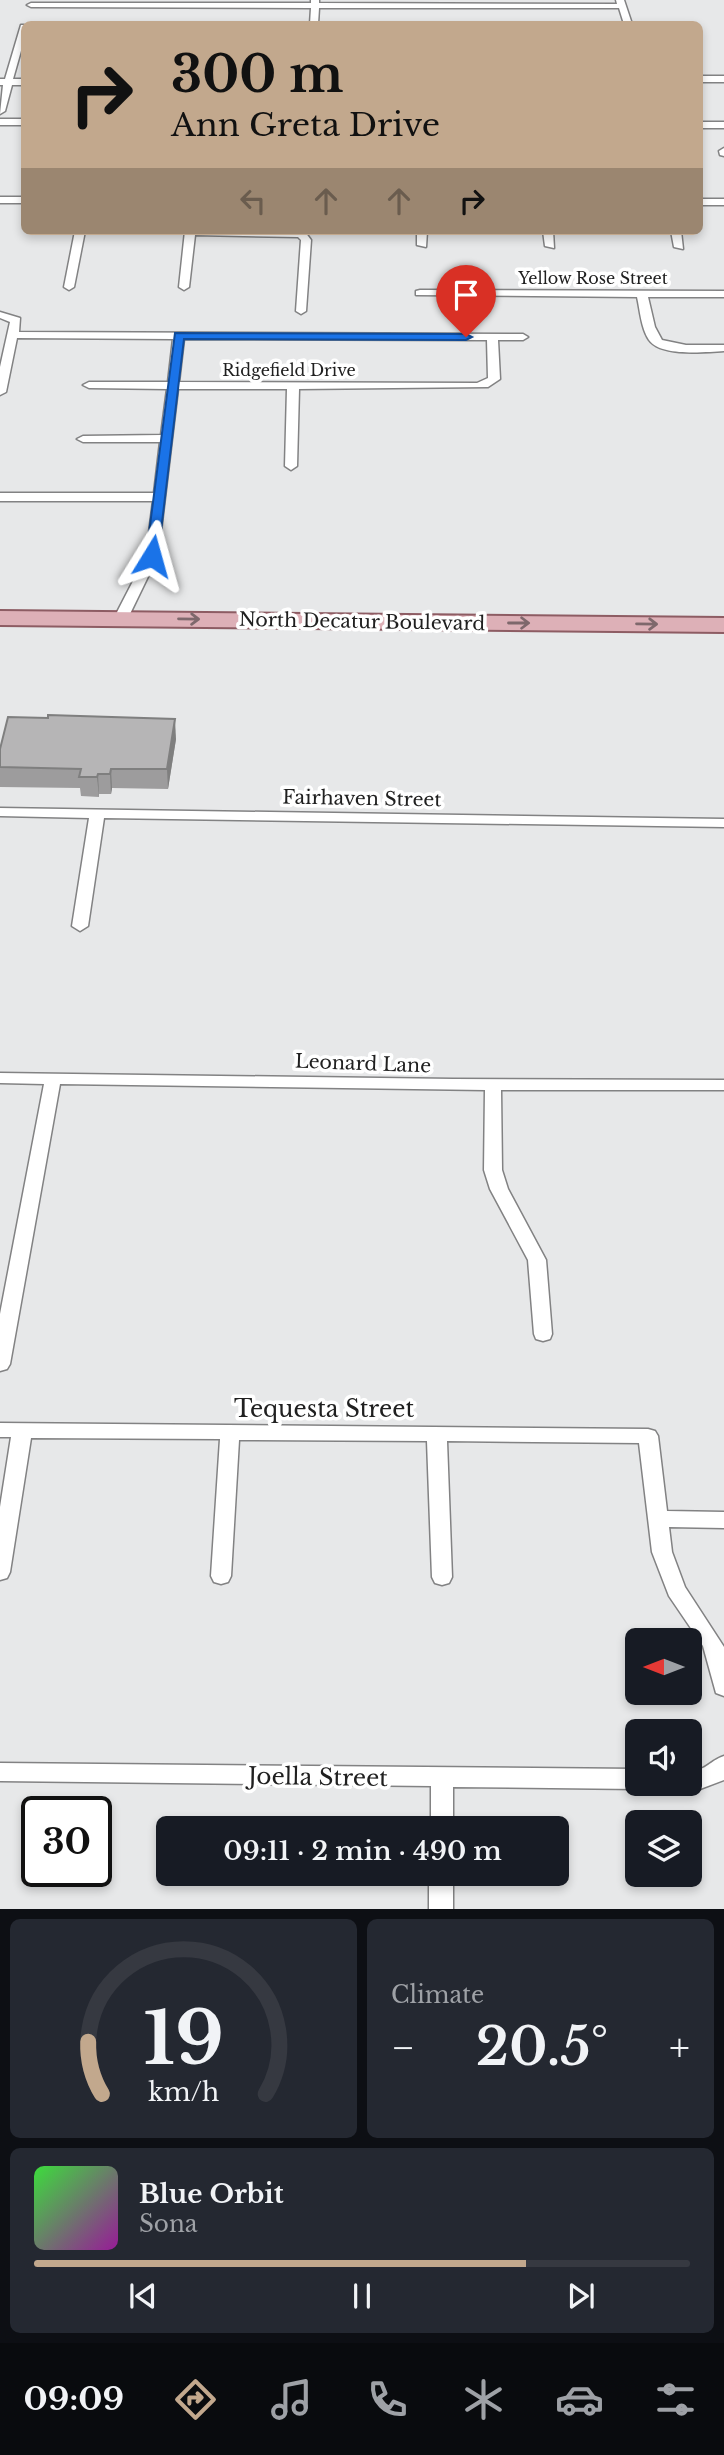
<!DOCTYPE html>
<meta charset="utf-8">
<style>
:root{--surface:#171b24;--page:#242831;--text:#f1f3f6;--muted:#9ea1a6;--line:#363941;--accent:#c2a88d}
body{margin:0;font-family:"Libre Baskerville",serif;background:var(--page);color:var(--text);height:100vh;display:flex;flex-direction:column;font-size:26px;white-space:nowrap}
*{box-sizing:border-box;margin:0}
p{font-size:23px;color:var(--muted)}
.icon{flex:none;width:38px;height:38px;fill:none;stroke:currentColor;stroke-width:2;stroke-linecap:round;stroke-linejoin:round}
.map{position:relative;height:1909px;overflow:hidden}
.details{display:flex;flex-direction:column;gap:10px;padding:10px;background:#0d0f14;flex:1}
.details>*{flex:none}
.hud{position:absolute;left:21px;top:21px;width:682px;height:214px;border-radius:10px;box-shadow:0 4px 10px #0003;background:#c2a88d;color:#111;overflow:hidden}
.needle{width:46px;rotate:270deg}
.controls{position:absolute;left:625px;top:1628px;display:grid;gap:14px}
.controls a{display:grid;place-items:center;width:77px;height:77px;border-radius:10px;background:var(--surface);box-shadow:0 4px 10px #0003;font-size:35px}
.speed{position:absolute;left:21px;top:1796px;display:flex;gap:14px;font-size:35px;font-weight:700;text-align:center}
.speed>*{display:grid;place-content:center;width:91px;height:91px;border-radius:50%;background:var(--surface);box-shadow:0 4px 10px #0003;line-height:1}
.speed .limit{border:4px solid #111;border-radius:10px;background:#fff;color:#111}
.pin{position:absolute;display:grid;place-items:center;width:60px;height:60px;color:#fff;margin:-72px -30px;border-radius:50% 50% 50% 0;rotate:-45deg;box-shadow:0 0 7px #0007}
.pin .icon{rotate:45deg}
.me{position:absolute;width:77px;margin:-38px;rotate:8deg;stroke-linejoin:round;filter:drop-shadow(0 0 5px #0008)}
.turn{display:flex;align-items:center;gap:24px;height:147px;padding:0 35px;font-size:32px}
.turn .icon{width:91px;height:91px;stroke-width:2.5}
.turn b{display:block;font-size:49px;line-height:60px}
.lanes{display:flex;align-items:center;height:66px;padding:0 35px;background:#0003;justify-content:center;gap:35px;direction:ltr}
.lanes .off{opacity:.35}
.big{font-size:52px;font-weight:600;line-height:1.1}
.details .widget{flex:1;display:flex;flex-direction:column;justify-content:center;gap:10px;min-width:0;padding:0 24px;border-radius:10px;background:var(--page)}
.details .dial{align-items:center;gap:0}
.dial svg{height:182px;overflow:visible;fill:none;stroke:var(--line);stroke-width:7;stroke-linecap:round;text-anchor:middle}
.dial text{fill:var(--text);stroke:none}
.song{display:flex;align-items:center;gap:21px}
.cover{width:84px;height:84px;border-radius:10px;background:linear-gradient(135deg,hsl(120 70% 55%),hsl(300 70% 35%))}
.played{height:7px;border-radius:4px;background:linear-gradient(90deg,var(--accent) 75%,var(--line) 75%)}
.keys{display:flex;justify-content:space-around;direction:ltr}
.heat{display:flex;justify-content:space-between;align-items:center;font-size:38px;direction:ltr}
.details .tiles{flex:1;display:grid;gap:10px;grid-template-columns:1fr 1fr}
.widget:last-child{grid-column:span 2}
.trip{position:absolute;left:156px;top:1816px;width:413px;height:70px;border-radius:10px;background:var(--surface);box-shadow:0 4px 10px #0003;font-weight:600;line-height:70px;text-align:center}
.tab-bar{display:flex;height:112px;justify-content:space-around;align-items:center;background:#090b0e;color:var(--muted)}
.tab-bar .icon{width:49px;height:49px}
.tab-bar .current{color:var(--accent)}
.tab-bar b{font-size:32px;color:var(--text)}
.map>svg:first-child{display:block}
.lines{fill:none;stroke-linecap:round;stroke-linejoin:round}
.minor-casing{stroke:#828283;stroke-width:3}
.primary-casing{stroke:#8d5c63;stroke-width:4}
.minor{fill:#fff;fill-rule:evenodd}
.primary{fill:#ddb0b7;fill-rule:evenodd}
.wall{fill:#9d9c9d}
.shaded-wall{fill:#7f7f7f}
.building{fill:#b6b5b6;stroke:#7f7f7f;stroke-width:2}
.oneway{stroke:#7e686c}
.route{fill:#1a73e8;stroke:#114b97;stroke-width:2}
.labels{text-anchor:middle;stroke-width:7;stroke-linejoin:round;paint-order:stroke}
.far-street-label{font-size:16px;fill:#202020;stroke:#fff}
.street-label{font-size:19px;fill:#202020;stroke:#fff}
.near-street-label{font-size:23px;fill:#202020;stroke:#fff}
</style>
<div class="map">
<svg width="724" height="1909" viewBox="0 0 724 1909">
<rect width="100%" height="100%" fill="#e7e8e9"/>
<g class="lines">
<defs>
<g id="minor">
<path d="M311,0H319V3L617,4L616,0H624L632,24H624L619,8H319L318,24H310L311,8L31,7L27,5L31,3H311Z"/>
<path d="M21,25H24V40L13,79H24V85H12L5,111L0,114L3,85H0V79H5Z"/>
<rect x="700" y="76" width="24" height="6"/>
<rect x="0" y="119" width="24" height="6"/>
<rect x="700" y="122" width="24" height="6"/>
<path d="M724,148V156L720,155L719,151Z"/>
<rect x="0" y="197" width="24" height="6"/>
<rect x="700" y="199" width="24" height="6"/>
<path d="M75,231H85L74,287L69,290L64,287Z"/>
<path d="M185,231L305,232L311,240L306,311L301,314L296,311L301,240L298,237L195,235L189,287L184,290L179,287Z"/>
<path d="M417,231H427L426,247L417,245Z"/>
<path d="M543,231H553L554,248L545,246Z"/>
<path d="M671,231H681L683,249L674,247Z"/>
<path d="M420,290L724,291V297H648L655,327L662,340L686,345H724V351C705,352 661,357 649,340C641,328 640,310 637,297L416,295V291Z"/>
<path d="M0,312L20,318L19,332L523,334L528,337L523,340H498L500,379L488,387L299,389L297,466L291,470L285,466L287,389H178L158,556L128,618L121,622L114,618L146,556L153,501H0V493H154L160,442H83L77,439L83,436L161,435L167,389L89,388L83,385L89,382H168L173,339L17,338L6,392L0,395V367L10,322L0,318ZM184,339L487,340L488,378L477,383L179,382Z"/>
<path d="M0,808L724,819V827L104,818L88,926L80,931L72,926L89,818L0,816Z"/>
<path d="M0,1073L453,1079L724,1080V1090H501L502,1170L508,1189L546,1260L552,1334L550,1339L543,1341L536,1339L534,1334L528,1260L490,1189L484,1170L485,1090L60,1084L10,1364L7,1369L0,1371V1314L44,1084L0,1083Z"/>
<path d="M0,1423L648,1429L655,1431L658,1436L667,1511L724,1512V1528L669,1527L672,1552L685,1587L724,1647V1696L716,1693L703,1646L669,1596L652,1552L639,1443L447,1441L452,1577L449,1583L442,1585L435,1583L432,1577L427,1441L239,1440L231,1576L228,1582L221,1584L214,1582L211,1576L220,1439L31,1438L10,1572L7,1578L0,1580V1507L11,1437H0Z"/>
<path d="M724,1756V1780L700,1789L682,1787L680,1783H690V1771C708,1770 709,1761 724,1756Z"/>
<path d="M0,1763L637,1769V1783H646L637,1789L453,1787V1829H431V1786L0,1781Z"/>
<rect x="429" y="1874" width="24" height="35"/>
</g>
<path id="primary" d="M0,611L724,618V632L0,625Z"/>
</defs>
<use href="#minor" class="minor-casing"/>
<use href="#primary" class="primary-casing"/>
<use href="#minor" class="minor"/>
<use href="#primary" class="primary"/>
</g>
<path class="wall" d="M176,739L168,789L112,788L111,794H99V797L81,796L80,788L0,787V749Z"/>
<g class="shaded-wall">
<path d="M175,719L176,739L168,789L167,769Z"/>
<path d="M111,769L112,788L111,794L110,774Z"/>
<path d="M98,774L99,794V797L97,777Z"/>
</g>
<path class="building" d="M48,715L175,719L167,769H111L110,774H98L97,777H79L81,769L0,767V749L8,717L48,718Z"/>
<defs><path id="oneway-shaft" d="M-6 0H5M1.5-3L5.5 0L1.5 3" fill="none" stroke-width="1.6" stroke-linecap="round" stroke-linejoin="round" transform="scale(1.75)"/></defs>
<g class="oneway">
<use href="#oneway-shaft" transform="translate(189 619) rotate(1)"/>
<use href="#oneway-shaft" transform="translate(519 623)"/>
<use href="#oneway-shaft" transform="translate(647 624) rotate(1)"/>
</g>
<path class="route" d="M175,333L466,334L472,337L466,340L184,339L158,556L152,559L146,556Z"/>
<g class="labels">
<g class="far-street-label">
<text x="593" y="284">Yellow Rose Street</text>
<text x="289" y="376">Ridgefield Drive</text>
</g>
<g class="street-label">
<text transform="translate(362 621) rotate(1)" y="7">North Decatur Boulevard</text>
<text transform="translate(362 798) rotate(1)" y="7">Fairhaven Street</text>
<text transform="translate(363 1063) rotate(2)" y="7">Leonard Lane</text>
</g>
<g class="near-street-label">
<text x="324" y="1417">Tequesta Street</text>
<text transform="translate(318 1777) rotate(1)" y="8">Joella Street</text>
</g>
</g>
</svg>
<div class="controls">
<a><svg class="needle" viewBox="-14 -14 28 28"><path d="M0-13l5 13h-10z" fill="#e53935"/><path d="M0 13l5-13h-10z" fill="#9ea1a6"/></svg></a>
<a><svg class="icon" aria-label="sound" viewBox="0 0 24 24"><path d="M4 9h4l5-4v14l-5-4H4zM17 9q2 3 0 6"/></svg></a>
<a><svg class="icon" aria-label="layers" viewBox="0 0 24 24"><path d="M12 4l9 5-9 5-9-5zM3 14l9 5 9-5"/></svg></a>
</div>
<div class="speed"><div class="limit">30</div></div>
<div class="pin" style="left:466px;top:337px;background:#d93025"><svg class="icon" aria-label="arrive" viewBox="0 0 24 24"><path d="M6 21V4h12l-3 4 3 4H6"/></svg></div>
<svg class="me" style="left:152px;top:556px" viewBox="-20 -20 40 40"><path d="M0-17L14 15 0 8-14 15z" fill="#1a73e8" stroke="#fff" stroke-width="4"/></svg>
<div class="trip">09:11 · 2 min · 490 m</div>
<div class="hud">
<div class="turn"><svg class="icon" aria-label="right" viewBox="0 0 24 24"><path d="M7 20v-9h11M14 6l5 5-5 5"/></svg><div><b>300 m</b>Ann Greta Drive</div></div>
<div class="lanes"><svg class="icon off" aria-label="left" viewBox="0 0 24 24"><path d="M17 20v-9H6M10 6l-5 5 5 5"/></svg><svg class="icon off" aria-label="ahead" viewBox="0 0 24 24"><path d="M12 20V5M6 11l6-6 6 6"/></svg><svg class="icon off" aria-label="ahead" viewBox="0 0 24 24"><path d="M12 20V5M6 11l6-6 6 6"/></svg><svg class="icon" aria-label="right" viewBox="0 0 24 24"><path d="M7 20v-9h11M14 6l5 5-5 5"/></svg></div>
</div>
</div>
<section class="details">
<div class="tiles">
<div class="widget dial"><svg viewBox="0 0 100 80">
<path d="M14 69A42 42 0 1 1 86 69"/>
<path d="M14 69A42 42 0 0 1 8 46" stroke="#c2a88d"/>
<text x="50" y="56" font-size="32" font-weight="700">19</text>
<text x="50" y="72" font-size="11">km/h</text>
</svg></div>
<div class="widget"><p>Climate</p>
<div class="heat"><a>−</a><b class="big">20.5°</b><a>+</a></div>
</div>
<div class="widget">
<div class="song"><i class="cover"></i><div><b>Blue Orbit</b><p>Sona</p></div></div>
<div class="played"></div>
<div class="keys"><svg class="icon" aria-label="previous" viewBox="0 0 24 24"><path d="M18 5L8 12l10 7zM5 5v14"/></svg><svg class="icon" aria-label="pause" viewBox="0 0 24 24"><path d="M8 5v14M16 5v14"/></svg><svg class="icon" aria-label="next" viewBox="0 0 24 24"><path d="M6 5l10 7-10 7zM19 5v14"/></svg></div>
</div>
</div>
</section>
<nav class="tab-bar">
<b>09:09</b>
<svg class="icon current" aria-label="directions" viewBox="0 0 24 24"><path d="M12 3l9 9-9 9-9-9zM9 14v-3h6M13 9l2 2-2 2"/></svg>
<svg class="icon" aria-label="music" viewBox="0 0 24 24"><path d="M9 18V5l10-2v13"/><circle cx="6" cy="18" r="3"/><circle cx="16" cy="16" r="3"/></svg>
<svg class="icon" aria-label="phone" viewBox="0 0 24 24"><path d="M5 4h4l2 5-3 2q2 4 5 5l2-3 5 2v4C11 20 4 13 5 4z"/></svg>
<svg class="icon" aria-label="climate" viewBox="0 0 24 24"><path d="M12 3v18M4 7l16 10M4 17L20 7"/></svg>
<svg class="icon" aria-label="car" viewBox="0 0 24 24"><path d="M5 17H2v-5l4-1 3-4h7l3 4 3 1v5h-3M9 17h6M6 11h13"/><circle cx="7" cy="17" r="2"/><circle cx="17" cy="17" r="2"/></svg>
<svg class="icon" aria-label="filters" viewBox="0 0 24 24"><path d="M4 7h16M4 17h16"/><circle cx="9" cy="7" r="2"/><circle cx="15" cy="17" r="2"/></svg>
</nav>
